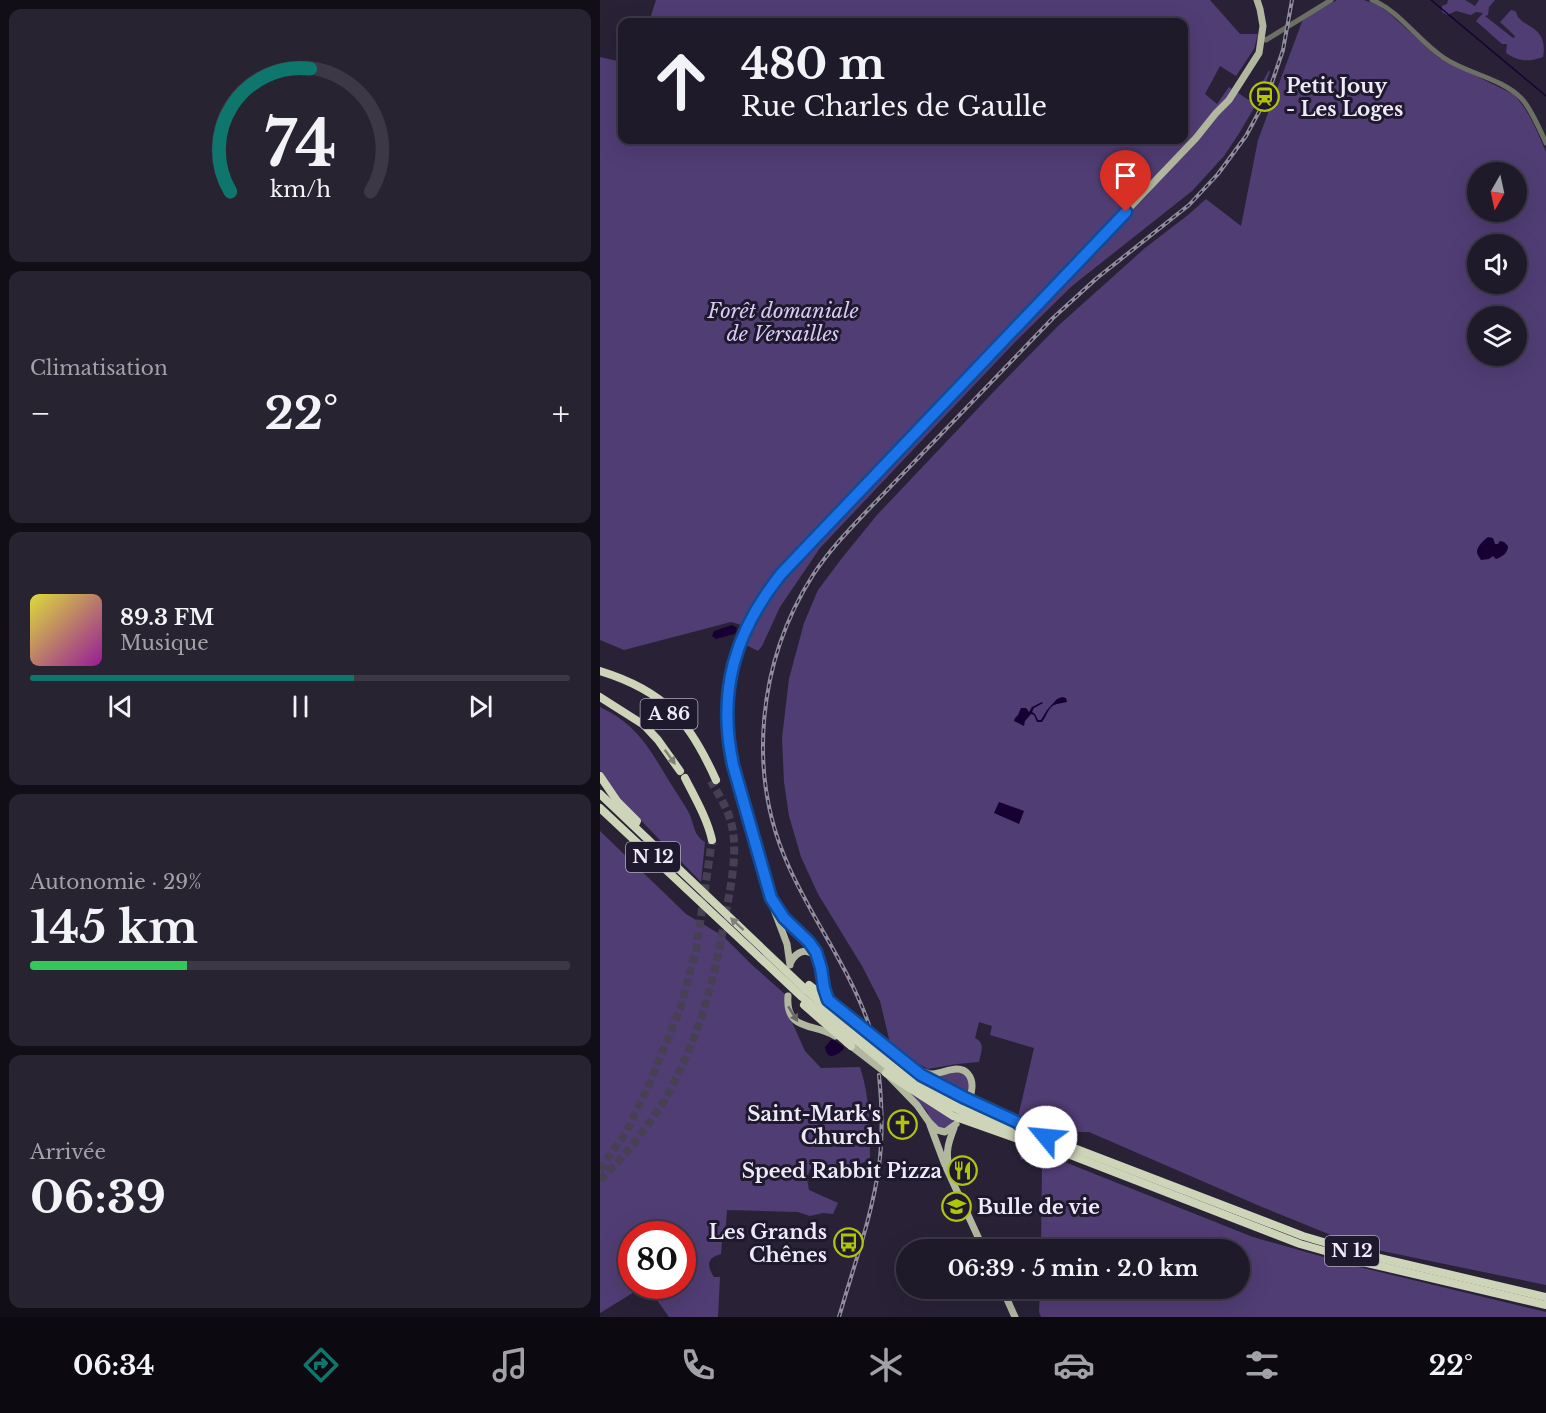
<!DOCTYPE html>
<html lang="fr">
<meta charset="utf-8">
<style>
:root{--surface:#1f1a29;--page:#272331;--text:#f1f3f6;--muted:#a1a1a8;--line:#3c3846;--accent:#0f766e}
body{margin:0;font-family:"Libre Baskerville",serif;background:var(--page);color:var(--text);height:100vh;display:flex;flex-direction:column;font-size:22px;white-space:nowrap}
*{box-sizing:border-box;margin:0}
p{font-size:20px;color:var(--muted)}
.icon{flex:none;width:33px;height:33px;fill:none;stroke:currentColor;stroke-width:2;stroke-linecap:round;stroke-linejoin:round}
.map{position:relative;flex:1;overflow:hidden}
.side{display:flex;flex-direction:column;gap:9px;padding:9px;background:#110e17;width:600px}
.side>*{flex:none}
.hud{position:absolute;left:18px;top:18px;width:570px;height:126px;border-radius:12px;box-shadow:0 6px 24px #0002,0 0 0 2px var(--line);background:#1f1a29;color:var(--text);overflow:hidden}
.needle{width:39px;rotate:189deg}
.buttons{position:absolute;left:867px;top:162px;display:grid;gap:12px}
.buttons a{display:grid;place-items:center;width:60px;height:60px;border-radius:50%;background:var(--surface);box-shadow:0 6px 24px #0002,0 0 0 2px var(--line);font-size:30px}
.speed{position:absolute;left:18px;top:1221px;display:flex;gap:12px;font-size:30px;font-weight:700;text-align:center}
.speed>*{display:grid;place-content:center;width:78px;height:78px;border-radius:50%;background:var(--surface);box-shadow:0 6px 24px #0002,0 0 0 2px var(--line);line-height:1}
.speed .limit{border:9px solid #d22;background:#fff;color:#111}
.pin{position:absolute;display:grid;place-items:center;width:51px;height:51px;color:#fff;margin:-62px -26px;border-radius:50% 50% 50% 0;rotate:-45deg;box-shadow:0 0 6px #0007}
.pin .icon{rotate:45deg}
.me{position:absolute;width:66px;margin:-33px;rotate:298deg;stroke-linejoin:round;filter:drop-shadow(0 0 4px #0008)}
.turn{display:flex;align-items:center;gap:21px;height:126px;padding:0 24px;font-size:27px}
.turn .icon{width:78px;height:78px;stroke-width:2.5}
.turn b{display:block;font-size:42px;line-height:51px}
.big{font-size:45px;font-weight:800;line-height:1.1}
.side .widget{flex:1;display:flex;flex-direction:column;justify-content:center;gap:9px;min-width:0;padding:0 21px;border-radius:12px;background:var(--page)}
.side .dial{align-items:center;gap:0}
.dial svg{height:156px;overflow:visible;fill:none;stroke:var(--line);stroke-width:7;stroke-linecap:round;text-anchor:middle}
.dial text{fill:var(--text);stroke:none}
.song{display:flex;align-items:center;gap:18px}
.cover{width:72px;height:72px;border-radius:9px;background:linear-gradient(135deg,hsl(60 70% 55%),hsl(300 70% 35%))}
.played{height:6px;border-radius:3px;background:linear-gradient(90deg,var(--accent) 60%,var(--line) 60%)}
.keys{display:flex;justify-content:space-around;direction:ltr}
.heat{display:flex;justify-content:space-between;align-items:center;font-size:33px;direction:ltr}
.charge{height:9px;border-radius:4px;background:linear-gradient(90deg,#34c759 29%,var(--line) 0)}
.trip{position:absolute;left:296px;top:1239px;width:354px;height:60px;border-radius:30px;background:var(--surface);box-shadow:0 6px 24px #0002,0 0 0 2px var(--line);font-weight:800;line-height:60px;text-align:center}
.dock{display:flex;height:96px;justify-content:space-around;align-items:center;background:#0c0a10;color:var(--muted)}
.dock .icon{width:42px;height:42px}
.dock .on{color:var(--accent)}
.dock b{font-size:27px;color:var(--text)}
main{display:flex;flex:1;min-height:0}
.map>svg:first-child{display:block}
.green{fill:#503d74;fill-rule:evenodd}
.water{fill:#170032}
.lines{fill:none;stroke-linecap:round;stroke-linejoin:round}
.stream{stroke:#170032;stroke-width:1.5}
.highway-tunnel{stroke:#474054;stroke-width:8;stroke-dasharray:8 4;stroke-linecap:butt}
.minor{stroke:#6c6f64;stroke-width:5}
.major{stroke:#b2b8a0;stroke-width:7}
.highway{stroke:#ced4b8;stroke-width:8}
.rail-casing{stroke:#928d9e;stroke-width:4}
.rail{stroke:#1f192d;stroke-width:1.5;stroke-dasharray:4.5;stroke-linecap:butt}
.oneway{fill:#7f8079}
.oneway2{fill:#686866}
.route-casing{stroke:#114b97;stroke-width:15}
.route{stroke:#1a73e8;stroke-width:10}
.labels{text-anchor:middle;stroke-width:6;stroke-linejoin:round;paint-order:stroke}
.shield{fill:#1f192d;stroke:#b0abbb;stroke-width:1.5}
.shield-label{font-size:18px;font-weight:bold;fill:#eeeaf8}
.poi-label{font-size:20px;font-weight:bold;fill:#eeeaf8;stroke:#1f192d;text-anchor:end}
.park-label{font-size:20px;font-style:italic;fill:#d7caf5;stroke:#1f192d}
</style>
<main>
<section class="side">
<div class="widget dial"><svg viewBox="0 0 100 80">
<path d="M14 69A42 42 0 1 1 86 69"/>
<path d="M14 69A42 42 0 0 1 55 6" stroke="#0f766e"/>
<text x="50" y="56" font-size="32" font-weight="700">74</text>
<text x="50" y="72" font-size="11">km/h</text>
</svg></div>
<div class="widget"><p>Climatisation</p>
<div class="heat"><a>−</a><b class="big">22°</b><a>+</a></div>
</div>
<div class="widget">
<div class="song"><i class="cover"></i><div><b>89.3 FM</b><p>Musique</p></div></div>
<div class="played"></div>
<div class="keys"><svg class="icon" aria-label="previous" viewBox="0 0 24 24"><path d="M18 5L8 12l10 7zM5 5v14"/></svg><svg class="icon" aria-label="pause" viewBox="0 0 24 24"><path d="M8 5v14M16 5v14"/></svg><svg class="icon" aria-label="next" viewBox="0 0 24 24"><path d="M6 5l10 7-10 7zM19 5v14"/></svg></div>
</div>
<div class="widget"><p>Autonomie · 29%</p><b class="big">145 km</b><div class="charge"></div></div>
<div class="widget"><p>Arrivée</p><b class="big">06:39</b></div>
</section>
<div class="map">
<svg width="946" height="1317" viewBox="0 0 946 1317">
<rect width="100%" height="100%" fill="#292237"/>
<g class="green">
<path d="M56,0H610L640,34H658L654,49L636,76L620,66L605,94L617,104L629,87L652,102L669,70L670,72L657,103L638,135L624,156L592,191L472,286L415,342L220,548L180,607L162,646L158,651L146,645L141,625L131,622L24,650L0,640V57L22,62V140H584V22H49Z"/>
<path d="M737,0H764L778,5L789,13L839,58L913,94C929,110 937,131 946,152V1285L758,1246L662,1207L489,1132H467L418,1117L434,1048L390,1035L392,1026L379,1022L375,1038C386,1044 381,1051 379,1062L357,1064L328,1069L312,1060L304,1059L291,1047L280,1001L262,966L218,894L201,857L189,816L184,782L182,738L189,679L204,623L218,590L242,558L277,515L402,383L458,326L545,248L588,215L606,199L641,226L658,140L703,19ZM878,172H916V212H878ZM878,244H916V284H878ZM878,316H916V356H878Z"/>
<path d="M848,0H865L875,6L879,0H895L889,7L888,15L885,16L913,38H914L915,36L900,22L911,10L915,11C917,13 917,17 920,19C922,22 925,23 928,25C941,32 946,41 943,57C928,62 920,62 906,53L907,44H902L876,21L883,13L876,12L871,15L856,11L847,15L842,12V6L847,4Z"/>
<path d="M0,707C34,723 47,744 66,776C73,788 81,799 88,811C95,824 92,834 105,842L101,882L21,800L0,770Z"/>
<path d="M0,831L86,914L123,936L151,964L187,996V1011L205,1051L221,1068L260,1067C270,1097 270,1128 270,1160L245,1169H210L207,1178L209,1190L238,1203L233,1214L223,1213L210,1216L198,1212L127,1210L125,1238L119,1239L122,1242L121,1254C106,1258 107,1266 114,1277H120L118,1317H69L47,1286H82V1234H32V1286H44L0,1313Z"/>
<path d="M358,1072L363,1073L369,1082L367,1097L328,1077Z"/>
<path d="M308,1092L354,1120L350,1127L343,1130L333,1125L327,1111Z"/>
<path d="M428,1150L442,1153L653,1237L755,1266L946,1312V1317H441L439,1312L440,1289L639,1288V1250L441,1249L442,1166H435V1162H438V1159L430,1158L429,1151H427V1158L421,1160L419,1152Z"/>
</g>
<g class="water">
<path d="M888,537L893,538L895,544H898L900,541L904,542L908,546C908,553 902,557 896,559L893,556L889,559L881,560C881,560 877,554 877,553C876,547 884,540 888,537Z"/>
<path d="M132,625L137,628L136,632L134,634L116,639L112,636L114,631Z"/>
<path d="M462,697L466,698L467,702C464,703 460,703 457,704C448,706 447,716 442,722H437L434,715L431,714L425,721L424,726L414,721L415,718L418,715L421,708H426L429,712L432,707L442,702L443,703L434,708L432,712L435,714L438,720H441L447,710L457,699Z"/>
<path d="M399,802L424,811L419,824L394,813Z"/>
<path d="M231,1040H234L243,1046L244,1049C237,1055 227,1062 225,1047Z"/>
</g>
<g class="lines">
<path class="stream" d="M831,0L946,96"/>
<g class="highway-tunnel">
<path d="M0,1170L26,1132L48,1087L80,1009L96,951L112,840"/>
<path d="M0,1180C25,1156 47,1128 66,1098C70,1091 74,1082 78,1074C103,1024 116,971 125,917C130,891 137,858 133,831C130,812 120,797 111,781"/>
</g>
<g class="minor">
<path d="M772,0C800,11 818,41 844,58C868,74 901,78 921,98C931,108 940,130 946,143"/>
<path d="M661,39L666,40L731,0"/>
</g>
<g class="major">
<path d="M177,908C187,924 205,934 215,950C223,965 222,984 228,1000L308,1064"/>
<path d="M191,962C196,952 206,947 215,956"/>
<path d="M190,965L187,944L173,907L133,765C117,690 137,624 187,567L596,138L616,113L629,100L659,53L663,26L660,9L657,0"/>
<path d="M188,996C185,1032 215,1023 235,1036"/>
<path d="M247,1043L286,1073L317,1105L329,1122L337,1130L345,1132L356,1124"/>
<path d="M317,1069C322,1071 326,1073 331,1074C343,1074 359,1063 368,1074C374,1081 372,1090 370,1098"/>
<path d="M330,1125L345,1165L384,1250"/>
<path d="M349,1166C345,1152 349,1141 354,1128"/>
<path d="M402,1288L415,1317"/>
</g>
<g class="highway">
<path d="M0,671C65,691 89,720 116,780"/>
<path d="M0,697L44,725L58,740L80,771"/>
<path d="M0,776L17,801L37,821L35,825"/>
<path d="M85,778C95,798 107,818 112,840"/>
<path d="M0,794L207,991L263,1038L299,1066L330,1088L359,1103L385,1114L703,1236L771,1256L946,1297"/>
<path d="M0,808L202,997L289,1067L342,1102L366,1113L473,1156L700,1244L767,1263L946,1305"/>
<path d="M209,985L228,1000"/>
<path d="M204,1005L251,1046"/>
<path d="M304,1061C334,1089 375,1102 411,1119"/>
<path d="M286,1073L353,1116L421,1140"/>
</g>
<defs>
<g id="rail">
<path d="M269,1025C250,969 213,921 189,867C146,774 158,661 213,575C228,552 247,532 266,512L453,318L497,278L589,205L618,174L646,136L667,97L683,50L692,0"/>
<path d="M239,1317C253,1268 272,1217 279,1166C283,1136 282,1105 279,1075"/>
</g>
</defs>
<use href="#rail" class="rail-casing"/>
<use href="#rail" class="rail"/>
</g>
<defs><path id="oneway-solid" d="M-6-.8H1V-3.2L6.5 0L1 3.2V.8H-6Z" transform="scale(1.5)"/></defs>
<g class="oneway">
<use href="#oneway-solid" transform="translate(70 757) rotate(54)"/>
<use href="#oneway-solid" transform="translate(137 924) rotate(-137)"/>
</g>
<use class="oneway2" href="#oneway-solid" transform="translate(193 1014) rotate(58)"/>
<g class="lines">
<defs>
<path id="route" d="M446,1137L426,1130L417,1122L365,1098L321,1075L228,1000L224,988L221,968L216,952L209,942L184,918L171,898L133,765C117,691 135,632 181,574L526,212"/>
</defs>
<use href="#route" class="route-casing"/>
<use href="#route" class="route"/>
</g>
<defs>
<symbol id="station-ring" viewBox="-11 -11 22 22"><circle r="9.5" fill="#1f192d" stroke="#afc505" stroke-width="1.5"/><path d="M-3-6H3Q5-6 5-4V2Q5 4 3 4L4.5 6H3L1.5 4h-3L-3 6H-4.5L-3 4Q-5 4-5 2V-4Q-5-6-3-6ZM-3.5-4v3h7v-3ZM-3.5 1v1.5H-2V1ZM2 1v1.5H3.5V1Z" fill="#afc505"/></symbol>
<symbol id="church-ring" viewBox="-11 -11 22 22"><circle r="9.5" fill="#1f192d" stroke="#afc505" stroke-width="1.5"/><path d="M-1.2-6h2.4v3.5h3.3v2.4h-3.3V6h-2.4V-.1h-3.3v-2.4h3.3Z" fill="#afc505"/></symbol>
<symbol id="restaurant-ring" viewBox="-11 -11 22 22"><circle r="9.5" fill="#1f192d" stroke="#afc505" stroke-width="1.5"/><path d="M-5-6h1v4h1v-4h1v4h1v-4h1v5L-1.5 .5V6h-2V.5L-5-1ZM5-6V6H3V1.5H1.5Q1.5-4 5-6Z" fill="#afc505"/></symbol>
<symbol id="school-ring" viewBox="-11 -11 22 22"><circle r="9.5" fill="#1f192d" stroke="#afc505" stroke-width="1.5"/><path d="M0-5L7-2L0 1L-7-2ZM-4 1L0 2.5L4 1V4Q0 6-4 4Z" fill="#afc505"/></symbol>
<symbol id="bus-ring" viewBox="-11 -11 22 22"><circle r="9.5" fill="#1f192d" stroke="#afc505" stroke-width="1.5"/><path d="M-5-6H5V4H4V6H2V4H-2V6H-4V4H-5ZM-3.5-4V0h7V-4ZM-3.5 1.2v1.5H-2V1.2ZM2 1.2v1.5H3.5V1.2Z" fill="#afc505"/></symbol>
</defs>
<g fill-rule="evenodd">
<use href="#station-ring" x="648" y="80" width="33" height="33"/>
<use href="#church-ring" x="286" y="1108" width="33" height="33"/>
<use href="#restaurant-ring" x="346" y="1154" width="33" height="33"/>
<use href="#school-ring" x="340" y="1190" width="33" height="33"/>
<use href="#bus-ring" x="232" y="1226" width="33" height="33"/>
</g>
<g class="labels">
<g class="shield">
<rect x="40.5" y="699" width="57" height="30" rx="4.5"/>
<rect x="26" y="842" width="54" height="30" rx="4.5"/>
<rect x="725" y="1236" width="54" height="30" rx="4.5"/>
</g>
<g class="shield-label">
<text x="69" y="720">A 86</text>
<text x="53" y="863">N 12</text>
<text x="752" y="1257">N 12</text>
</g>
<g class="poi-label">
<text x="686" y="93" text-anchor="start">Petit Jouy<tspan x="686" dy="23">- Les Loges</tspan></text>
<text x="281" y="1121">Saint-Mark's<tspan x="281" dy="23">Church</tspan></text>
<text x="342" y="1178">Speed Rabbit Pizza</text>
<text x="377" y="1214" text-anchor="start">Bulle de vie</text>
<text x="227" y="1239">Les Grands<tspan x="227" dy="23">Chênes</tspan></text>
</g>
<g class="park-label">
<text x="183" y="318">Forêt domaniale<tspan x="183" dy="23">de Versailles</tspan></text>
</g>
</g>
</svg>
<div class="buttons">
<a><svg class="needle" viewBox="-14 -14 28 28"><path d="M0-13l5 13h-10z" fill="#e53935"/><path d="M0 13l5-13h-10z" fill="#a1a1a8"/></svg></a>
<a><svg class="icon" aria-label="sound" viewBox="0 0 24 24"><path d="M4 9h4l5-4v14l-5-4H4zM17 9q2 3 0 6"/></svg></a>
<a><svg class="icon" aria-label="layers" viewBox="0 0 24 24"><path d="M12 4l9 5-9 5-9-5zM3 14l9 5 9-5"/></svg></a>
</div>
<div class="speed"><div class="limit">80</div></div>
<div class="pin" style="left:526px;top:212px;background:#d93025"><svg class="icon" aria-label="arrive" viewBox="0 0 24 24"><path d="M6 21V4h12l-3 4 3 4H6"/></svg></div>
<svg class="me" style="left:446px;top:1137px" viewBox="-20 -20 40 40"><circle r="19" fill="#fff"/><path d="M0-13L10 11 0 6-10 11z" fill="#1a73e8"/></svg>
<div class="trip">06:39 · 5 min · 2.0 km</div>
<div class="hud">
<div class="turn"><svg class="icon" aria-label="ahead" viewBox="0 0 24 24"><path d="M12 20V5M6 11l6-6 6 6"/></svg><div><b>480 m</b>Rue Charles de Gaulle</div></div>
</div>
</div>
</main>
<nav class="dock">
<b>06:34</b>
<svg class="icon on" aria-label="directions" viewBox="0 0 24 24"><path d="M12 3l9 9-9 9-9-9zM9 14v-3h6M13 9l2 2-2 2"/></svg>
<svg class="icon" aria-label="music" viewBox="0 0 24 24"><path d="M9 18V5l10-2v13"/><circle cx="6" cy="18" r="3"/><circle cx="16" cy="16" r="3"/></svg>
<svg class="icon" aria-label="phone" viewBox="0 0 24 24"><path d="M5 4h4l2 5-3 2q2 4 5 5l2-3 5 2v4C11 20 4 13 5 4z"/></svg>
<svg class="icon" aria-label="climate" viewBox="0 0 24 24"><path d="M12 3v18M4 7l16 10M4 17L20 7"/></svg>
<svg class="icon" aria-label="car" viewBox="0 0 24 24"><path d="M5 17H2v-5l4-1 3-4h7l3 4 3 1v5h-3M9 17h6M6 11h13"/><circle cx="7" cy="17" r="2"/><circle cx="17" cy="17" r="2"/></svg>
<svg class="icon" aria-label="filters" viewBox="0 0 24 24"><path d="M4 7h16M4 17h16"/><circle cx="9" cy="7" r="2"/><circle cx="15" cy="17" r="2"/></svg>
<b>22°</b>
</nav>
